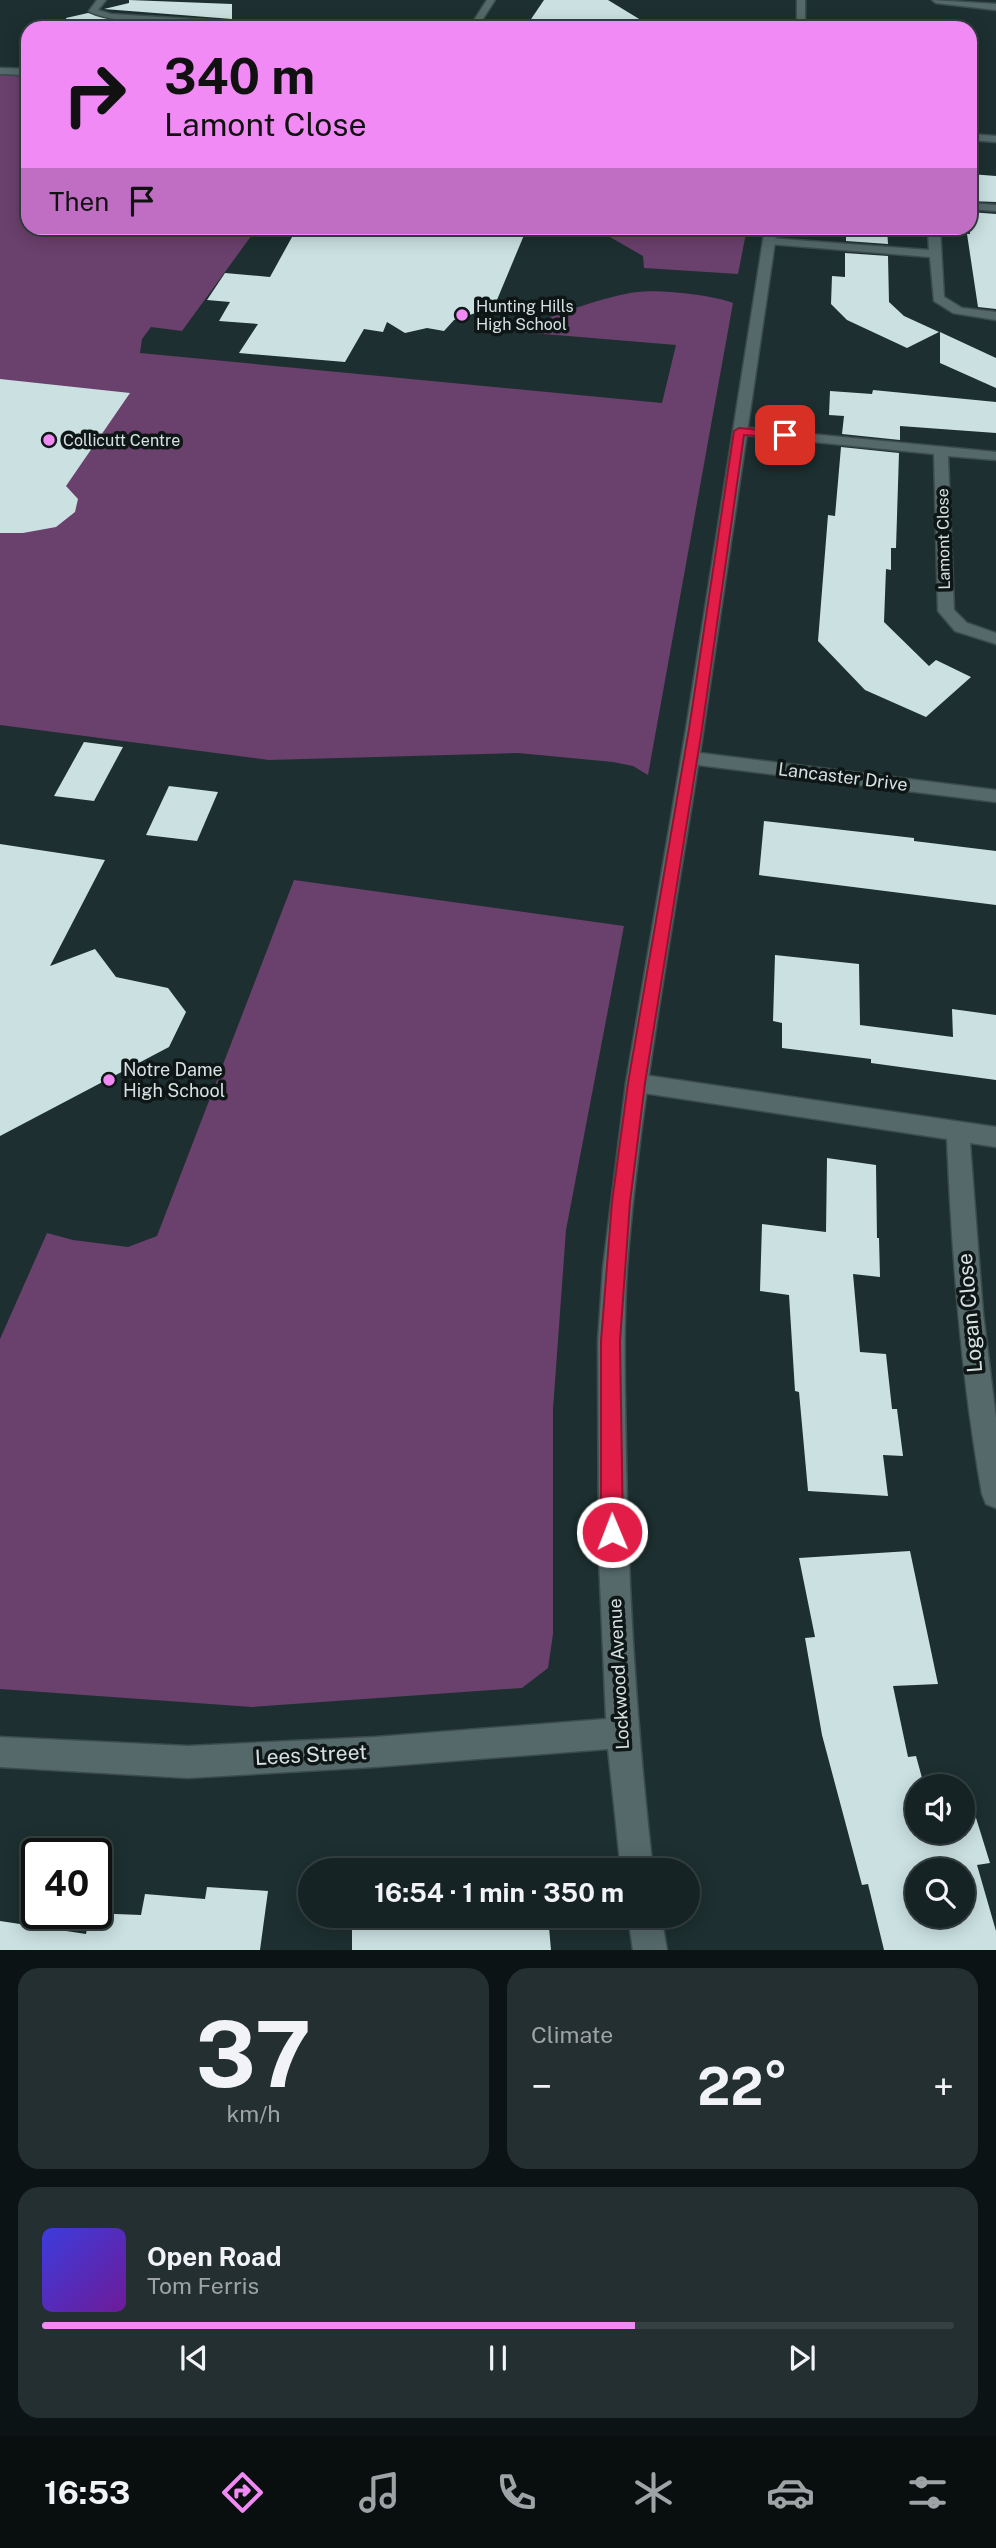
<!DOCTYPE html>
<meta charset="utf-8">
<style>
:root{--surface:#162324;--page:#232f31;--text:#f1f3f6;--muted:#9ea4a6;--line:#354041;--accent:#f18af5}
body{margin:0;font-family:"Public Sans",sans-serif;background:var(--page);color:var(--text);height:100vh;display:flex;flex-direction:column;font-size:26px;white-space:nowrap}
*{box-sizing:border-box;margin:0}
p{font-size:23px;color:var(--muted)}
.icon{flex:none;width:38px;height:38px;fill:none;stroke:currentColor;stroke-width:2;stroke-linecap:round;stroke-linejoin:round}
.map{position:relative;height:1950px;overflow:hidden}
.drawer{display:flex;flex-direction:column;gap:18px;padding:18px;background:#0c1314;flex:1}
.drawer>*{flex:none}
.banner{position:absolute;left:21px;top:21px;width:956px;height:214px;border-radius:21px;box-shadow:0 4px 18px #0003,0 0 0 2px var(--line);background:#f18af5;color:#111;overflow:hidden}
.buttons{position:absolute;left:905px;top:1774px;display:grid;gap:14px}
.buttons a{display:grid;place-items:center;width:70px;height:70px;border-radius:50%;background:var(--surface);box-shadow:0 4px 18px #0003,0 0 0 2px var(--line);font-size:35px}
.speed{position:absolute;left:21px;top:1838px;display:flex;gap:14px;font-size:35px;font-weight:700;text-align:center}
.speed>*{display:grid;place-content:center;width:91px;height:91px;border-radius:50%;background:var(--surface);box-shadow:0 4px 18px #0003,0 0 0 2px var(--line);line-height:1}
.speed .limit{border:4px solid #111;border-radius:10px;background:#fff;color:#111}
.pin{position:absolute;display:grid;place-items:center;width:60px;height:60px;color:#fff;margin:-30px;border-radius:14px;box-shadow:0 4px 10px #0006}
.me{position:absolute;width:77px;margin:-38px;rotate:359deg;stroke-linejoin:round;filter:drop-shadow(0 0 5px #0008)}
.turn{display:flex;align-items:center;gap:24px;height:147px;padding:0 28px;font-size:32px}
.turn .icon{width:91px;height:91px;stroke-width:2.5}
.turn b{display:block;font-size:49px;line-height:60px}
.then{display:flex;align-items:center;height:66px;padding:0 28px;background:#0003;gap:14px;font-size:26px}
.big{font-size:52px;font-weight:700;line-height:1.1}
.drawer .tile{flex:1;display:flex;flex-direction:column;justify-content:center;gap:10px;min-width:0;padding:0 24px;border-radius:21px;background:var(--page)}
.drawer .dial{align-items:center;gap:0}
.dial b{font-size:91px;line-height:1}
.song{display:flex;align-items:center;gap:21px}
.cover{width:84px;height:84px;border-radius:10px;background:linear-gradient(135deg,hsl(240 70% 55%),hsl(280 70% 35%))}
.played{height:7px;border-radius:4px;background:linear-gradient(90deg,var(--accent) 65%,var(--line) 65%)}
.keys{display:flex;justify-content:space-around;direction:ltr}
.heat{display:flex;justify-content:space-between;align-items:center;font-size:38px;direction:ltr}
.drawer .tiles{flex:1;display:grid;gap:18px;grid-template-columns:1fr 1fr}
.tile:last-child{grid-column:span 2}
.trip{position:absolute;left:298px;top:1858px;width:402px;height:70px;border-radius:35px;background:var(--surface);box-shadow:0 4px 18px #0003,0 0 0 2px var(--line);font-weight:700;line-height:70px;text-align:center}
.dock{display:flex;height:112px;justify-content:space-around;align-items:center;background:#090e0e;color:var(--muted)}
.dock .icon{width:49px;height:49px}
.dock .on{color:var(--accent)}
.dock b{font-size:32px;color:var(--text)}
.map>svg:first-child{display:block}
.green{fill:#6a406c}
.building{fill:#cae0e1;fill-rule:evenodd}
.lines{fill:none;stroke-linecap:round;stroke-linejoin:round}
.street-casing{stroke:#3c4c4d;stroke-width:3}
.secondary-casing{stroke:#3c4c4d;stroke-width:3}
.street{fill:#55696a;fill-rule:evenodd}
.secondary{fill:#55696a;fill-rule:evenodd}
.route{fill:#e11d48;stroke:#92132f;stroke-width:2}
.poi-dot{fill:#f18af5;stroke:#0e1616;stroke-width:2.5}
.labels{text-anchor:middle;stroke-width:7;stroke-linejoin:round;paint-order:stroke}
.far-poi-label{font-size:16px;fill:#d7e1e2;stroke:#0e1616;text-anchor:start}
.far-street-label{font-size:16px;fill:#d7e1e2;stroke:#0e1616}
.street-label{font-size:18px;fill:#d7e1e2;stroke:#0e1616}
.poi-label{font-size:18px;fill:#d7e1e2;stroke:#0e1616;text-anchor:start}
.near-street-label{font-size:21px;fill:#d7e1e2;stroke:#0e1616}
</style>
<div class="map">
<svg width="996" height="1950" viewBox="0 0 996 1950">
<rect width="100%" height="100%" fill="#1d2f30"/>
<g class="green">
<path d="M0,75L28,77V228H257L182,331L151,327L142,339L140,353L662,403L676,345L520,332C543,317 610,295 637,292C659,289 714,295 733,303L648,775L633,766L613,762L518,753L269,760L0,725Z"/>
<path d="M568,228H747L738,274L644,268L643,256L603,233L578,235Z"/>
<path d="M294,880L624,926L566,1230L553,1409V1634L548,1668L522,1688L252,1707L0,1689V1339L47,1233L73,1240L128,1247L157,1236Z"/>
</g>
<g class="building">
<path d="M129,0L232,4V19L104,9L129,3Z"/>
<path d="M544,0H608L654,28H525Z"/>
<path d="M88,13L126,23L178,28H68L66,18Z"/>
<path d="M970,174L996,176V202L970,201Z"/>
<path d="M970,212L996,214V309L978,307L967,234H970Z"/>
<path d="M297,228H527L494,307L454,320L444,331L427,328L405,333L387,322L383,332L364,329L345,362L239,353L258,324L219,321L230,302L207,300L225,273L270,277Z"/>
<path d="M846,228H887L888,244L846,241Z"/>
<path d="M845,253L888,256L889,302L904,316L939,332L907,348L847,320L831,304L832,276L845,277Z"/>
<path d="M940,332L996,358V388L940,363Z"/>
<path d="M0,379L130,393L66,486L78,499L75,512L56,527L23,533H0Z"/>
<path d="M873,390L996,402V433L900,426V440L842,434L844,416L829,415L830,391L872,394Z"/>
<path d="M841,447L899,453L896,548H891V570L886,569L884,622L929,666L936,660L971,677L926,717L865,690L818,641L828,515L835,516Z"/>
<path d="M84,742L123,747L94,801L54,796Z"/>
<path d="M169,786L218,792L197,841L146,835Z"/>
<path d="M764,821L914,838V841L996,851V905L759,875Z"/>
<path d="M0,844L105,860L50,966L95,949L116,977L168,988L186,1012L169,1047L0,1136Z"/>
<path d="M775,955L859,964L860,1025L953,1037L952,1009L996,1015V1080L871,1063V1059L782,1048V1023L773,1021Z"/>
<path d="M827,1158L876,1165L877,1238H879L880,1277L853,1274L860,1352L886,1354L892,1409H897L903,1456L883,1455L888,1496L808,1491L799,1392L795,1391L789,1295L760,1291L762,1224L826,1232Z"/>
<path d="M910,1551L938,1684L893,1686L908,1757L916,1756L924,1785L936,1783L937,1787H917V1832H962V1792H968L990,1863L977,1865L996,1931V1950H884L868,1884L862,1885L822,1735L805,1638L815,1637L799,1558ZM917,1871H962V1916H917Z"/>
<path d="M207,1887L268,1891L260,1950H0V1921L86,1934L90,1913L141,1915L145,1894L205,1899Z"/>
<path d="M352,1916H548L551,1950H352Z"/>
</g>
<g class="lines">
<defs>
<g id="street">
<path d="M97,0H106L98,10L111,14L288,25L292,28C255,28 114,28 89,11Z"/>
<path d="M487,0H495L477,28H469Z"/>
<path d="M932,0L996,4V10L936,3Z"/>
<path d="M970,203L996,205V211L970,209Z"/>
<path d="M928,228H940L944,297L962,308L996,312V320L953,313L934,301L930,257L769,244L763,241L769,238L929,250Z"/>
<path d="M739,427L996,452V460L948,456L954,610L967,623L996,633V644L955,631L938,611L934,454L734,434V428Z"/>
<path d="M637,1074L996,1127V1147L970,1143L983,1313L996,1418V1508L986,1504L982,1494C961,1376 952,1258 947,1139L637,1092L629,1089L626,1083L629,1077Z"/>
</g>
<g id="secondary">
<rect x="797" y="0" width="8" height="28"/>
<path d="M0,68L28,69V75L0,74Z"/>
<path d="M970,134L996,136V142L970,140Z"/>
<path d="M765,228H777L700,753L996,790V802L698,765C672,932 640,1100 627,1268C623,1330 625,1391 626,1453C628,1595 637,1730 653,1871H621L608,1749L375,1767L188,1778L0,1767V1737L188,1746L375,1737L606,1719L599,1559L598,1341L603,1268L626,1083L686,729Z"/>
<path d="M628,1916H661L667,1950H633Z"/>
</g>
</defs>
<use href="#street" class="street-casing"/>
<use href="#secondary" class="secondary-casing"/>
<use href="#street" class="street"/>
<use href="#secondary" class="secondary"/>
</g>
<path class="route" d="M739,428L785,432L790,435L785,438L744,435L702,729L645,1083L630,1202L620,1341L623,1532L620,1539L612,1542L605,1539L601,1532V1341L612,1202L628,1083L689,729L734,431Z"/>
<g class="poi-dot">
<circle cx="462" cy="315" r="7"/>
<circle cx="49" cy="440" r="7"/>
<circle cx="109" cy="1080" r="7"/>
</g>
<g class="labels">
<g class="far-poi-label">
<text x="476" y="312">Hunting Hills<tspan x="476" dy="18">High School</tspan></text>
<text x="63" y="446">Collicutt Centre</text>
</g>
<g class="far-street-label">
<text transform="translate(943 539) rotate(-91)" y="6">Lamont Close</text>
</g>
<g class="street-label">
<text transform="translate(843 777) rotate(7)" y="6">Lancaster Drive</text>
<text transform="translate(619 1674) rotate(-93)" y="6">Lockwood Avenue</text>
</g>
<g class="poi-label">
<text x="123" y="1076">Notre Dame<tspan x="123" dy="21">High School</tspan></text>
</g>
<g class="near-street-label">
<text transform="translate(970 1313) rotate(-95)" y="7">Logan Close</text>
<text transform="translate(311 1755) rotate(-3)" y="7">Lees Street</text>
</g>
</g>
</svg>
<div class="buttons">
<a><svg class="icon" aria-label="sound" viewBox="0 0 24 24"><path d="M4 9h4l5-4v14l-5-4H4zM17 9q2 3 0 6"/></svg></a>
<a><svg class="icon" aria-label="search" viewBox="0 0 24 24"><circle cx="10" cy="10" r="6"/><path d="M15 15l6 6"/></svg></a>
</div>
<div class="speed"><div class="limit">40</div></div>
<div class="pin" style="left:785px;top:435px;background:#d93025"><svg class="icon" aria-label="arrive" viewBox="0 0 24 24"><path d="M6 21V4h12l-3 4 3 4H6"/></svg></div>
<svg class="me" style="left:612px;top:1532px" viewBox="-20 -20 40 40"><circle r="17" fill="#e11d48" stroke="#fff" stroke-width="3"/><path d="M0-11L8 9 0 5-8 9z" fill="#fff"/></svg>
<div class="trip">16:54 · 1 min · 350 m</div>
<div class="banner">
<div class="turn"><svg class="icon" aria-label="right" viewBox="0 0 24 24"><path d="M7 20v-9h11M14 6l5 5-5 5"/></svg><div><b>340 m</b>Lamont Close</div></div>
<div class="then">Then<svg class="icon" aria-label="arrive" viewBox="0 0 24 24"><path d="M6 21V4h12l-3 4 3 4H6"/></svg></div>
</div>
</div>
<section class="drawer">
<div class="tiles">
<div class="tile dial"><b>37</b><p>km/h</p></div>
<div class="tile"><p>Climate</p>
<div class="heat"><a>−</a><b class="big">22°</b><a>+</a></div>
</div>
<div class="tile">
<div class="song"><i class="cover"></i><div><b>Open Road</b><p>Tom Ferris</p></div></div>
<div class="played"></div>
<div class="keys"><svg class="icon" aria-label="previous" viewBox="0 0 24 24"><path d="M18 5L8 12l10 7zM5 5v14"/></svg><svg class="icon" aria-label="pause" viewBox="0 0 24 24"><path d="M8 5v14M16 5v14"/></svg><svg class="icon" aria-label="next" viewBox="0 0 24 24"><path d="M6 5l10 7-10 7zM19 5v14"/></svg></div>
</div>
</div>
</section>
<nav class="dock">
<b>16:53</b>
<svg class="icon on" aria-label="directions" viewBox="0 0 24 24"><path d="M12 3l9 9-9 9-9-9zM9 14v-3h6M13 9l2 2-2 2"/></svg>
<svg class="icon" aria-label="music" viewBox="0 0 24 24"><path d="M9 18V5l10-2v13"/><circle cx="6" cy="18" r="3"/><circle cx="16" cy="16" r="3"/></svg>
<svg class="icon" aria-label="phone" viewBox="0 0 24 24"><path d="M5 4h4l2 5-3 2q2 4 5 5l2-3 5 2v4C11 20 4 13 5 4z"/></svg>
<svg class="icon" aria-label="climate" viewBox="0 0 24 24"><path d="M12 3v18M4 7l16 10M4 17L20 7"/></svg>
<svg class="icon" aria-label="car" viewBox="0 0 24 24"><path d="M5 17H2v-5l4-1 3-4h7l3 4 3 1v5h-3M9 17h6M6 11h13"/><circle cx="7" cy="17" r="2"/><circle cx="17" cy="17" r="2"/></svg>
<svg class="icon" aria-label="filters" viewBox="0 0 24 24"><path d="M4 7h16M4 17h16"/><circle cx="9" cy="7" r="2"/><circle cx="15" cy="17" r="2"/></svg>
</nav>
